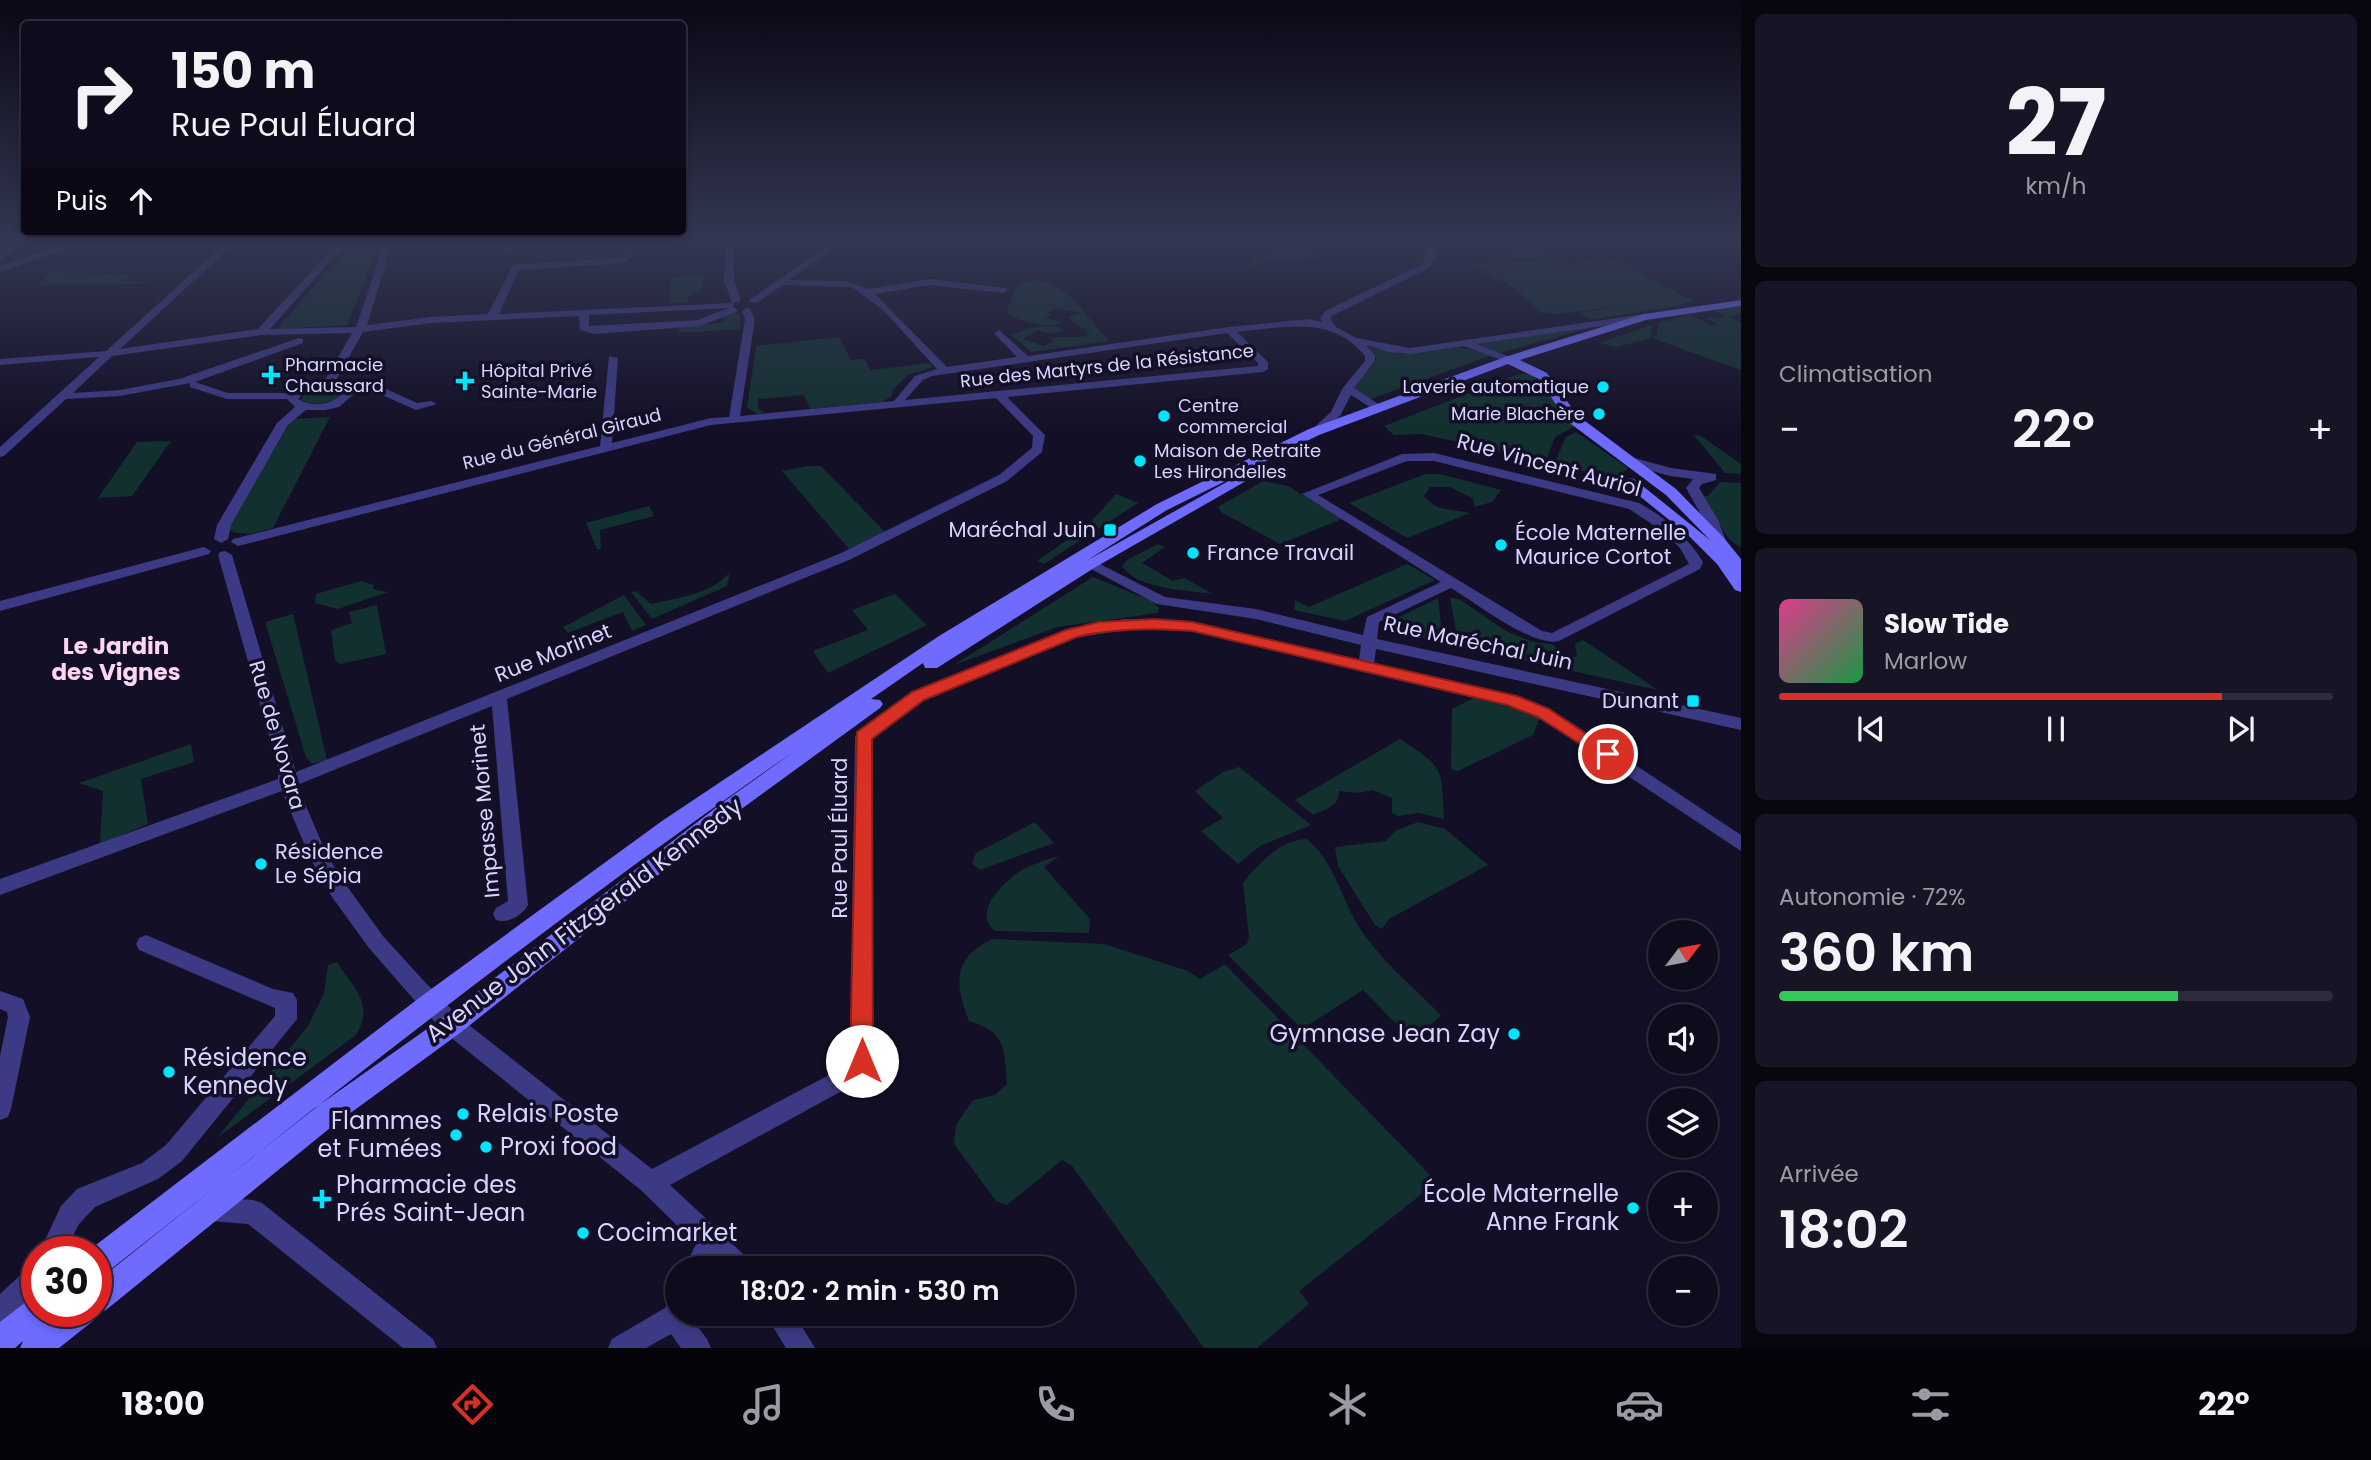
<!DOCTYPE html>
<html lang="fr">
<meta charset="utf-8">
<style>
:root{--surface:#0e0b1c;--page:#171425;--text:#f1f3f6;--muted:#9b9ba3;--line:#2e2b3b;--accent:#d93025}
body{margin:0;font-family:Poppins,sans-serif;background:var(--page);color:var(--text);height:100vh;display:flex;flex-direction:column;font-size:26px;white-space:nowrap}
*{box-sizing:border-box;margin:0}
p{font-size:23px;color:var(--muted)}
.icon{flex:none;width:38px;height:38px;fill:none;stroke:currentColor;stroke-width:2;stroke-linecap:round;stroke-linejoin:round}
.map{position:relative;flex:1;overflow:hidden}
.sheet{display:flex;flex-direction:column;gap:14px;padding:14px;background:#08060f;width:630px}
.sheet>*{flex:none}
.banner{position:absolute;left:21px;top:21px;width:665px;height:214px;border-radius:7px;box-shadow:0 4px 10px #0003,0 0 0 2px var(--line);background:#0e0b1c;color:var(--text);overflow:hidden}
.needle{width:46px;rotate:58deg}
.tools{position:absolute;left:1648px;top:920px;display:grid;gap:14px}
.tools a{display:grid;place-items:center;width:70px;height:70px;border-radius:50%;background:var(--surface);box-shadow:0 4px 10px #0003,0 0 0 2px var(--line);font-size:35px}
.speed{position:absolute;left:21px;top:1236px;display:flex;gap:14px;font-size:35px;font-weight:700;text-align:center}
.speed>*{display:grid;place-content:center;width:91px;height:91px;border-radius:50%;background:var(--surface);box-shadow:0 4px 10px #0003,0 0 0 2px var(--line);line-height:1}
.speed .limit{border:10px solid #d22;background:#fff;color:#111}
.pin{position:absolute;display:grid;place-items:center;width:60px;height:60px;color:#fff;margin:-30px;border:4px solid #fff;border-radius:50%;box-shadow:0 2px 7px #0007}
.me{position:absolute;width:77px;margin:-38px;rotate:0deg;stroke-linejoin:round;filter:drop-shadow(0 0 5px #0008)}
.turn{display:flex;align-items:center;gap:24px;height:147px;padding:0 35px;font-size:32px}
.turn .icon{width:91px;height:91px;stroke-width:2.5}
.turn b{display:block;font-size:49px;line-height:60px}
.then{display:flex;align-items:center;height:66px;padding:0 35px;background:#0003;gap:14px;font-size:26px}
.big{font-size:52px;font-weight:600;line-height:1.1}
.sheet .card{flex:1;display:flex;flex-direction:column;justify-content:center;gap:10px;min-width:0;padding:0 24px;border-radius:10px;background:var(--page)}
.sheet .dial{align-items:center;gap:0}
.dial b{font-size:91px;line-height:1}
.song{display:flex;align-items:center;gap:21px}
.cover{width:84px;height:84px;border-radius:10px;background:linear-gradient(135deg,hsl(330 70% 55%),hsl(140 70% 35%))}
.played{height:7px;border-radius:4px;background:linear-gradient(90deg,var(--accent) 80%,var(--line) 80%)}
.keys{display:flex;justify-content:space-around;direction:ltr}
.heat{display:flex;justify-content:space-between;align-items:center;font-size:38px;direction:ltr}
.charge{height:10px;border-radius:5px;background:linear-gradient(90deg,#34c759 72%,var(--line) 0)}
.trip{position:absolute;left:665px;top:1256px;width:410px;height:70px;border-radius:35px;background:var(--surface);box-shadow:0 4px 10px #0003,0 0 0 2px var(--line);font-weight:600;line-height:70px;text-align:center}
.menu{display:flex;height:112px;justify-content:space-around;align-items:center;background:#06040b;color:var(--muted)}
.menu .icon{width:49px;height:49px}
.menu .current{color:var(--accent)}
.menu b{font-size:32px;color:var(--text)}
main{display:flex;flex:1;min-height:0}
.map>svg:first-child{display:block}
.green{fill:#12302f}
.lines{fill:none;stroke-linecap:round;stroke-linejoin:round}
.minor{fill:#3d3a85;fill-rule:evenodd}
.tertiary{fill:#3d3a85;fill-rule:evenodd}
.secondary{fill:#6f6bff;fill-rule:evenodd}
.route{fill:#d93025;stroke:#8d1f18;stroke-width:2}
.poi-dot{fill:#00e5ff;stroke:#130f26;stroke-width:2.5}
.labels{text-anchor:middle;stroke-width:7;stroke-linejoin:round;paint-order:stroke}
.far-poi-label{font-size:18px;fill:#d9d4ff;stroke:#130f26;text-anchor:start}
.far-street-label{font-size:18px;fill:#d9d4ff;stroke:#130f26}
.street-label{font-size:21px;fill:#d9d4ff;stroke:#130f26}
.poi-label{font-size:21px;fill:#d9d4ff;stroke:#130f26;text-anchor:start}
.neighbourhood-label{font-size:23px;font-weight:bold;fill:#ffd6f0;stroke:#130f26}
.near-street-label{font-size:24px;fill:#d9d4ff;stroke:#130f26}
.near-poi-label{font-size:24px;fill:#d9d4ff;stroke:#130f26;text-anchor:start}
</style>
<main>
<div class="map">
<svg width="1741" height="1348" viewBox="0 0 1741 1348">
<rect width="100%" height="100%" fill="#130f26"/>
<g class="green">
<path d="M356,240H381L347,325L277,329Z"/>
<path d="M1491,240H1531L1556,258L1517,259Z"/>
<path d="M1288,247L1307,250L1321,259L1304,257L1290,263L1272,261L1253,266L1249,260L1251,257Z"/>
<path d="M1595,255L1622,263L1693,301L1677,306L1591,320L1580,313L1624,306L1559,314L1542,313C1531,303 1520,292 1508,284C1495,277 1484,274 1474,263L1551,260L1568,263L1597,259Z"/>
<path d="M51,272L128,275L130,277L124,281L162,283L37,285Z"/>
<path d="M703,275L701,289L689,295L688,302L670,303V278Z"/>
<path d="M1036,281C1068,283 1088,319 1109,341L1031,352L1010,334C1027,330 1049,320 1064,330L1051,334L1037,330L1023,339L1044,346L1054,341L1051,339C1066,334 1077,340 1089,335L1086,332L1092,330L1082,328L1068,317L1081,313L1057,308L1048,312L1051,315L1044,317L1062,323C1048,329 1021,322 1008,314V306L1019,284Z"/>
<path d="M1741,306V314L1729,317L1741,323V370L1652,338L1657,334L1658,323L1691,315L1710,325L1721,326L1706,318L1726,317L1714,310Z"/>
<path d="M732,313L741,316L740,329L679,333V326L721,323L726,320L722,317Z"/>
<path d="M1652,325L1650,338L1617,347L1599,343Z"/>
<path d="M1594,327L1507,351L1499,353L1476,344Z"/>
<path d="M839,337L851,360L864,359L871,370L929,363L933,367L908,375L892,391V396L882,402L810,409L804,395L758,399V408L765,413L758,414L747,408L756,346Z"/>
<path d="M1365,346L1401,354L1459,347L1492,355L1368,400L1354,388L1377,359Z"/>
<path d="M1526,374C1544,375 1559,414 1575,426L1555,437L1546,461L1421,434L1394,435L1384,426L1516,375Z"/>
<path d="M325,384H340L347,392C333,401 317,409 301,400L306,390Z"/>
<path d="M330,417L273,528L249,534L232,532L229,528L292,419Z"/>
<path d="M1576,432L1628,468L1617,480L1554,464L1566,437Z"/>
<path d="M1694,435L1701,436L1741,464V474L1725,473Z"/>
<path d="M171,441L132,496L98,498L137,442Z"/>
<path d="M807,466H821L885,532L849,549L782,471Z"/>
<path d="M1426,474H1440L1501,490L1492,502L1474,507L1473,498L1449,487H1430L1424,496C1435,512 1453,509 1470,513L1407,538L1349,503Z"/>
<path d="M1263,481L1288,486L1342,519L1280,544L1221,512L1218,507Z"/>
<path d="M1720,482L1741,483V548L1729,539L1700,496H1708Z"/>
<path d="M1116,494L1138,503L1044,564L1037,561L1087,526Z"/>
<path d="M649,506L654,516L600,530L601,549H597L586,523Z"/>
<path d="M1158,544L1165,547L1142,563L1173,581L1184,578L1213,594C1187,590 1138,590 1122,566L1127,560Z"/>
<path d="M1407,564L1435,580L1345,621L1294,610L1295,600L1309,607Z"/>
<path d="M730,572L727,586L652,619L631,592L636,591L651,604C677,598 712,594 730,572Z"/>
<path d="M1093,577L1152,601L1159,608L1158,613L1057,627L954,665Z"/>
<path d="M361,581L374,585L373,589L388,592L338,609L315,603L316,594Z"/>
<path d="M895,594L927,625L828,673L813,651L868,630L852,610Z"/>
<path d="M624,595L646,625L632,631L623,612L568,633L563,627Z"/>
<path d="M1438,598L1443,642L1392,631L1385,624Z"/>
<path d="M1450,598L1459,599L1506,631L1533,642L1552,644L1565,656L1577,657L1575,644L1583,640L1658,690L1459,646Z"/>
<path d="M377,605L386,654L340,664L335,660L331,630L352,623L349,612Z"/>
<path d="M293,614L327,760L312,764L306,757L265,622Z"/>
<path d="M1474,698L1525,711L1539,719L1533,735L1458,771L1451,769L1452,709Z"/>
<path d="M1400,739C1445,769 1441,766 1444,819L1419,813L1398,816L1392,813V798L1372,790L1359,793L1339,791C1339,807 1326,809 1313,815L1295,800Z"/>
<path d="M191,744L194,762L141,779L148,824L100,844L103,791L79,783Z"/>
<path d="M1239,767L1311,825L1260,846L1238,864L1201,831L1223,818L1195,791L1223,772Z"/>
<path d="M1035,822L1054,843L980,870L972,864L976,853Z"/>
<path d="M1418,822L1445,829L1488,865L1389,919L1382,929L1375,925L1338,866L1335,847L1386,841L1395,831Z"/>
<path d="M1306,839C1333,857 1342,901 1359,927C1381,961 1413,987 1441,1015L1414,1042L1363,990L1302,1029L1228,955L1247,944L1249,936L1243,883C1259,863 1279,841 1306,839Z"/>
<path d="M1059,856L1044,867L1090,919L1089,933L995,931C973,913 1000,886 1017,873C1029,865 1045,860 1059,856Z"/>
<path d="M993,939L1104,944L1188,971L1200,979L1225,964L1437,1182L1299,1291L1309,1304L1257,1348H1204L1072,1166L1062,1160L1007,1205L996,1201L954,1144L956,1125L973,1100L995,1095L1007,1084C1004,1047 1007,1033 969,1021C954,983 953,957 993,939Z"/>
<path d="M337,962C354,989 375,1004 356,1035L217,1138L308,1026L324,994L328,965Z"/>
</g>
<g class="lines">
<g class="minor">
<path d="M17,240H27L0,260V253Z"/>
<path d="M229,240H238L120,349L258,329L340,240H349L270,329L356,327L382,250L389,240H397L390,250L367,325L431,317L488,314L513,265L619,258L623,256L626,243L630,240L634,243L632,257L624,263L519,270L499,314L732,303L724,280L726,240H734V280L741,301L734,303L733,307L738,310L736,312L700,326L594,334L580,330L579,316L431,323L363,332L337,378L357,388L386,389L417,403L431,401L437,404L416,410L380,394H354L339,407L325,410H306L288,425L231,525L228,539L221,543L214,539L217,525L277,423L295,407L287,399H227L190,387V383L120,396L66,399L4,456L0,457V447L99,357L0,365V359L106,351ZM729,308L698,320L589,326V315ZM352,333L326,378L301,383L290,393H228L195,382L303,343V339L299,338L179,379L120,390L73,393L112,356L261,335ZM337,384L346,389C336,404 314,409 298,399L309,388Z"/>
<path d="M509,240H517L512,251L509,252L505,249Z"/>
<path d="M835,240H845L789,280L845,281L869,289L929,279L1006,288L1008,290L1003,293L929,285L875,294L947,367L1017,357L994,333L999,330L1028,356L1229,327L1308,319L1323,322L1320,318L1325,311L1421,265L1426,257L1423,240H1431L1436,257L1427,269L1333,315L1330,318L1336,327L1356,338L1410,348L1644,314L1649,317L1644,320L1476,344L1513,358L1514,360L1509,363L1464,346L1410,354L1389,352L1366,345L1375,356V361L1354,388L1383,407L1373,409L1351,395L1340,416L1315,436L1309,432L1331,412L1342,389L1365,361V356C1331,314 1283,328 1237,332L1268,362V369L1263,372L1007,397L1045,435L1042,452L1007,481L849,560L507,699L528,905C522,916 507,924 496,920L493,914L496,908L508,901L492,706L297,785L327,855L346,885L383,936L423,980L460,1018L652,1169L844,1067L850,1058L855,737L857,733L912,692L1067,631L1124,619L1192,621L1359,660L1361,645L1256,619L1157,604L1070,558L1072,555H1082L1165,597L1256,609L1363,635L1367,617L1441,582L1302,494L1402,454L1434,453L1639,503C1665,517 1687,536 1703,562L1700,569L1559,641C1533,648 1475,602 1451,588L1379,622L1377,639L1741,718V730L1376,649L1374,664L1532,701L1566,719L1741,835V851L1554,727L1521,709L1192,631L1124,629L1076,638L924,700L871,739L872,1061L860,1081L670,1185L714,1226L721,1229C728,1245 747,1252 754,1269H722L714,1261L710,1269H684L696,1244L642,1191L444,1032L409,994L369,948L332,897L310,858L282,791L0,895V879L278,779V768L218,555L220,552L225,551L232,555L296,772L839,554L999,475L1032,448L1033,436L996,398L711,425L238,546L231,542L233,539L600,446L609,356L618,358L612,443L711,418L729,417L745,319L742,311L747,308L750,309L755,319L740,416L894,401L915,376L937,369L884,311L852,287L783,285L756,303L748,301ZM1227,333L1258,363V366L905,400L923,380L932,376ZM1407,461H1434L1629,509L1664,532L1680,548L1689,564L1552,633L1542,631L1318,495Z"/>
<path d="M1631,457L1671,468L1716,474V480L1702,484L1699,488L1718,520L1726,541L1724,544H1714L1712,541L1704,520L1686,488L1693,479L1670,476L1627,464V458Z"/>
<path d="M204,547L211,551L209,554L0,611V601Z"/>
<path d="M146,935L273,989L293,993L297,1000V1019L182,1161L158,1179L95,1207L79,1224L65,1251H40L61,1206L77,1189L142,1163L166,1145L275,1016V1008L139,950L136,944L139,938Z"/>
<path d="M0,991L23,999L30,1017L11,1109L8,1117L0,1120V1056L8,1017L7,1012L0,1009Z"/>
<path d="M211,1197L253,1200L262,1203L433,1339L437,1348H403L248,1224L211,1221L202,1218L199,1209L202,1200Z"/>
<path d="M37,1264V1295L9,1321L0,1325V1294L28,1268Z"/>
<path d="M677,1297V1314H688L707,1339L711,1348H681L671,1334L646,1348H608L612,1339L665,1308L668,1301Z"/>
<path d="M765,1314H794L815,1348H786Z"/>
</g>
<path class="tertiary" d="M77,240H91L0,272V266Z"/>
<g class="secondary">
<path d="M1730,240H1741V246Z"/>
<path d="M1741,300V306L1646,320L1520,360L1547,373L1577,415L1676,489L1724,538L1741,559V592L1735,590L1717,564L1688,535L1622,482L1629,478L1634,479L1710,540L1666,495L1567,421L1539,379L1508,364L1319,435L1167,510L1086,561L1248,470H1258L1260,473L1094,568L937,668H925L923,663L871,699L880,700L883,704L880,708L736,813L460,1033L330,1128L106,1310L96,1314L93,1321L59,1348H20L23,1341L15,1348H0V1322L27,1301L37,1297V1311H51L48,1320L60,1311H96V1282L312,1110L444,1017L722,803L796,750C558,914 333,1094 106,1273L96,1277V1251H88L423,995L662,821L939,636L1157,504L1309,429L1505,357L1644,314Z"/>
</g>
</g>
<linearGradient id="sky" x2="0" y2="1"><stop stop-color="#0a0815"/><stop offset="0.56" stop-color="#333752"/><stop offset="1" stop-color="#333752" stop-opacity="0"/></linearGradient>
<rect width="1741" height="429" fill="url(#sky)"/>
<path class="route" d="M1155,619L1192,622L1517,696L1549,709L1616,754L1614,758H1602L1538,717L1507,705L1192,631C1153,628 1115,628 1077,637L924,700L872,739L873,1061L869,1069L862,1072L854,1069L850,1061L857,732L912,692L1066,630L1099,622Z"/>
<g class="poi-dot">
<path d="M267.5 364.5h7v7h7v7h-7v7h-7v-7h-7v-7h7z"/>
<path d="M461.5 370.5h7v7h7v7h-7v7h-7v-7h-7v-7h7z"/>
<circle cx="1603" cy="387" r="7"/>
<circle cx="1599" cy="414" r="7"/>
<circle cx="1164" cy="416" r="7"/>
<circle cx="1140" cy="461" r="7"/>
<rect x="1103" y="523" width="14" height="14" rx="3.5"/>
<circle cx="1501" cy="545" r="7"/>
<circle cx="1193" cy="553" r="7"/>
<rect x="1686" y="694" width="14" height="14" rx="3.5"/>
<circle cx="261" cy="864" r="7"/>
<circle cx="1514" cy="1034" r="7"/>
<circle cx="169" cy="1072" r="7"/>
<circle cx="463" cy="1114" r="7"/>
<circle cx="456" cy="1135" r="7"/>
<circle cx="486" cy="1147" r="7"/>
<path d="M318.5 1188.5h7v7h7v7h-7v7h-7v-7h-7v-7h7z"/>
<circle cx="1633" cy="1208" r="7"/>
<circle cx="583" cy="1233" r="7"/>
</g>
<g class="labels">
<g class="far-poi-label">
<text x="285" y="371">Pharmacie<tspan x="285" dy="21">Chaussard</tspan></text>
<text x="481" y="377">Hôpital Privé<tspan x="481" dy="21">Sainte-Marie</tspan></text>
<text x="1589" y="393" text-anchor="end">Laverie automatique</text>
<text x="1178" y="412">Centre<tspan x="1178" dy="21">commercial</tspan></text>
<text x="1585" y="420" text-anchor="end">Marie Blachère</text>
<text x="1154" y="457">Maison de Retraite<tspan x="1154" dy="21">Les Hirondelles</tspan></text>
</g>
<g class="far-street-label">
<text transform="translate(1107 366) rotate(-6)" y="6">Rue des Martyrs de la Résistance</text>
<text transform="translate(562 439) rotate(-14)" y="6">Rue du Général Giraud</text>
</g>
<g class="street-label">
<text transform="translate(1549 465) rotate(15)" y="7">Rue Vincent Auriol</text>
<text transform="translate(1478 643) rotate(12)" y="7">Rue Maréchal Juin</text>
<text transform="translate(553 653) rotate(-22)" y="7">Rue Morinet</text>
<text transform="translate(277 735) rotate(74)" y="7">Rue de Novara</text>
<text transform="translate(485 811) rotate(-95)" y="7">Impasse Morinet</text>
<text transform="translate(840 838) rotate(-90)" y="7">Rue Paul Éluard</text>
</g>
<g class="poi-label">
<text x="1096" y="537" text-anchor="end">Maréchal Juin</text>
<text x="1515" y="540">École Maternelle<tspan x="1515" dy="24">Maurice Cortot</tspan></text>
<text x="1207" y="560">France Travail</text>
<text x="1679" y="708" text-anchor="end">Dunant</text>
<text x="275" y="859">Résidence<tspan x="275" dy="24">Le Sépia</tspan></text>
</g>
<g class="neighbourhood-label">
<text x="116" y="654">Le Jardin<tspan x="116" dy="26">des Vignes</tspan></text>
</g>
<g class="near-street-label">
<text transform="translate(584 920) rotate(-37)" y="8">Avenue John Fitzgerald Kennedy</text>
</g>
<g class="near-poi-label">
<text x="1500" y="1042" text-anchor="end">Gymnase Jean Zay</text>
<text x="183" y="1066">Résidence<tspan x="183" dy="28">Kennedy</tspan></text>
<text x="477" y="1122">Relais Poste</text>
<text x="442" y="1129" text-anchor="end">Flammes<tspan x="442" dy="28">et Fumées</tspan></text>
<text x="500" y="1155">Proxi food</text>
<text x="336" y="1193">Pharmacie des<tspan x="336" dy="28">Prés Saint-Jean</tspan></text>
<text x="1619" y="1202" text-anchor="end">École Maternelle<tspan x="1619" dy="28">Anne Frank</tspan></text>
<text x="597" y="1241">Cocimarket</text>
</g>
</g>
</svg>
<div class="tools">
<a><svg class="needle" viewBox="-14 -14 28 28"><path d="M0-13l5 13h-10z" fill="#e53935"/><path d="M0 13l5-13h-10z" fill="#9b9ba3"/></svg></a>
<a><svg class="icon" aria-label="sound" viewBox="0 0 24 24"><path d="M4 9h4l5-4v14l-5-4H4zM17 9q2 3 0 6"/></svg></a>
<a><svg class="icon" aria-label="layers" viewBox="0 0 24 24"><path d="M12 4l9 5-9 5-9-5zM3 14l9 5 9-5"/></svg></a>
<a>+</a>
<a>−</a>
</div>
<div class="speed"><div class="limit">30</div></div>
<div class="pin" style="left:1608px;top:754px;background:#d93025"><svg class="icon" aria-label="arrive" viewBox="0 0 24 24"><path d="M6 21V4h12l-3 4 3 4H6"/></svg></div>
<svg class="me" style="left:862px;top:1061px" viewBox="-20 -20 40 40"><circle r="19" fill="#fff"/><path d="M0-13L10 11 0 6-10 11z" fill="#d93025"/></svg>
<div class="trip">18:02 · 2 min · 530 m</div>
<div class="banner">
<div class="turn"><svg class="icon" aria-label="right" viewBox="0 0 24 24"><path d="M7 20v-9h11M14 6l5 5-5 5"/></svg><div><b>150 m</b>Rue Paul Éluard</div></div>
<div class="then">Puis<svg class="icon" aria-label="ahead" viewBox="0 0 24 24"><path d="M12 20V5M6 11l6-6 6 6"/></svg></div>
</div>
</div>
<section class="sheet">
<div class="card dial"><b>27</b><p>km/h</p></div>
<div class="card"><p>Climatisation</p>
<div class="heat"><a>−</a><b class="big">22°</b><a>+</a></div>
</div>
<div class="card">
<div class="song"><i class="cover"></i><div><b>Slow Tide</b><p>Marlow</p></div></div>
<div class="played"></div>
<div class="keys"><svg class="icon" aria-label="previous" viewBox="0 0 24 24"><path d="M18 5L8 12l10 7zM5 5v14"/></svg><svg class="icon" aria-label="pause" viewBox="0 0 24 24"><path d="M8 5v14M16 5v14"/></svg><svg class="icon" aria-label="next" viewBox="0 0 24 24"><path d="M6 5l10 7-10 7zM19 5v14"/></svg></div>
</div>
<div class="card"><p>Autonomie · 72%</p><b class="big">360 km</b><div class="charge"></div></div>
<div class="card"><p>Arrivée</p><b class="big">18:02</b></div>
</section>
</main>
<nav class="menu">
<b>18:00</b>
<svg class="icon current" aria-label="directions" viewBox="0 0 24 24"><path d="M12 3l9 9-9 9-9-9zM9 14v-3h6M13 9l2 2-2 2"/></svg>
<svg class="icon" aria-label="music" viewBox="0 0 24 24"><path d="M9 18V5l10-2v13"/><circle cx="6" cy="18" r="3"/><circle cx="16" cy="16" r="3"/></svg>
<svg class="icon" aria-label="phone" viewBox="0 0 24 24"><path d="M5 4h4l2 5-3 2q2 4 5 5l2-3 5 2v4C11 20 4 13 5 4z"/></svg>
<svg class="icon" aria-label="climate" viewBox="0 0 24 24"><path d="M12 3v18M4 7l16 10M4 17L20 7"/></svg>
<svg class="icon" aria-label="car" viewBox="0 0 24 24"><path d="M5 17H2v-5l4-1 3-4h7l3 4 3 1v5h-3M9 17h6M6 11h13"/><circle cx="7" cy="17" r="2"/><circle cx="17" cy="17" r="2"/></svg>
<svg class="icon" aria-label="filters" viewBox="0 0 24 24"><path d="M4 7h16M4 17h16"/><circle cx="9" cy="7" r="2"/><circle cx="15" cy="17" r="2"/></svg>
<b>22°</b>
</nav>
